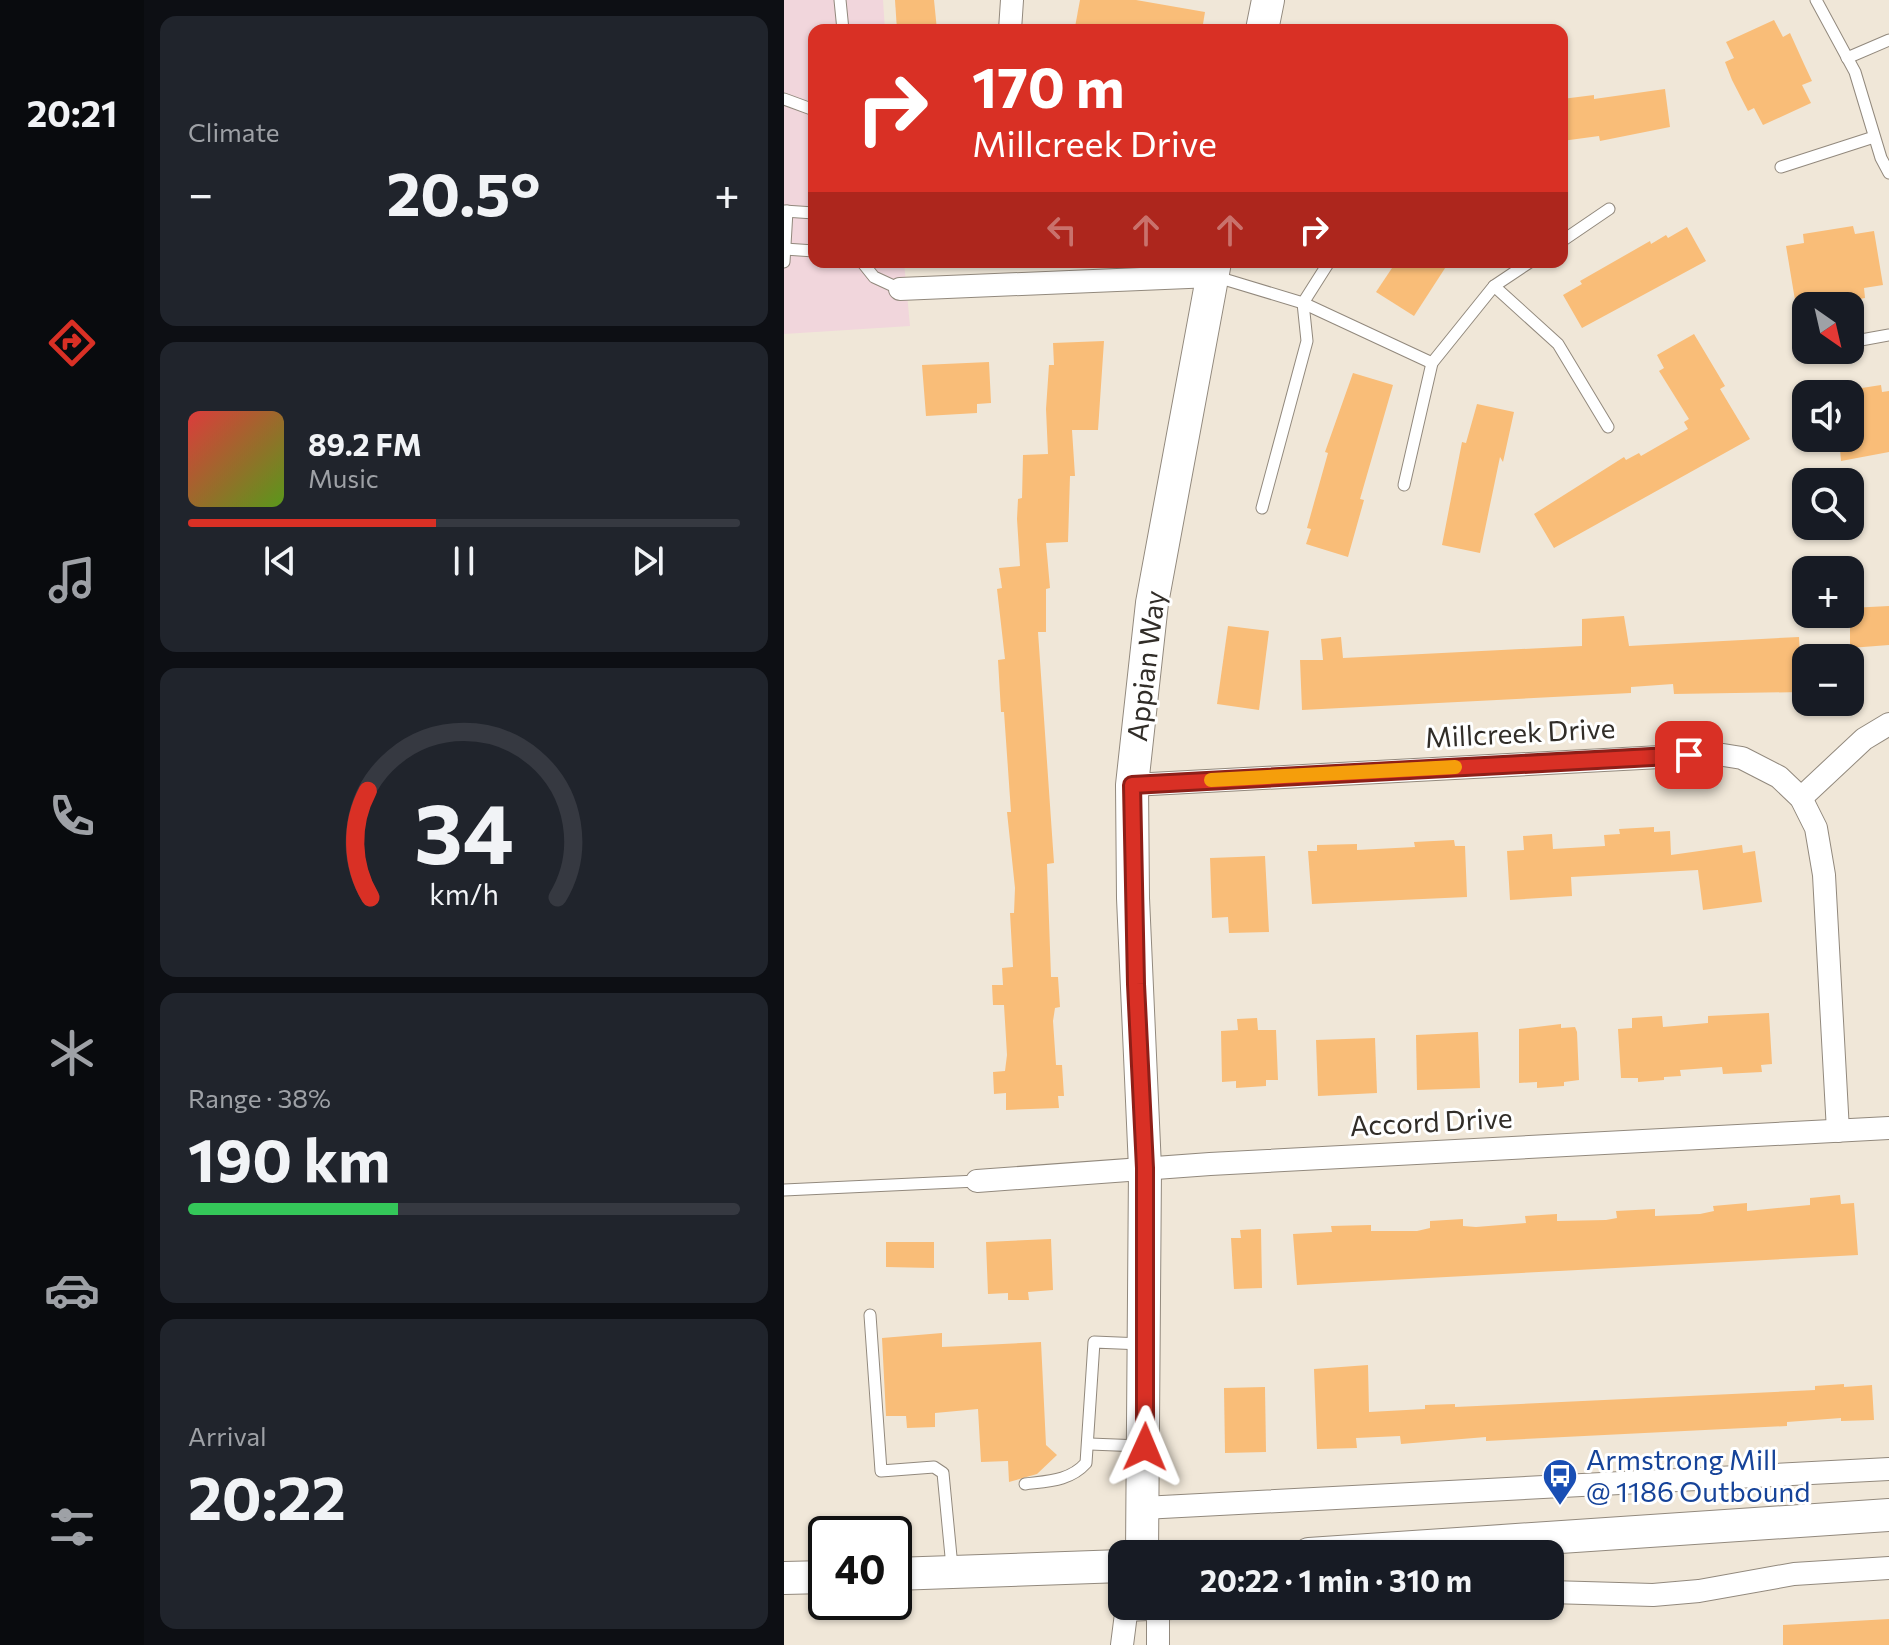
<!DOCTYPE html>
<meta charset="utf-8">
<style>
:root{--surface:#171b24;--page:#20242c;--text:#f1f3f6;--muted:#9ea1a6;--line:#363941;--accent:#d93025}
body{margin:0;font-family:Commissioner,sans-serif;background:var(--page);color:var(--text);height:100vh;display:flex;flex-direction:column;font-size:30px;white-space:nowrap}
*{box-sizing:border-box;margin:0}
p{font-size:26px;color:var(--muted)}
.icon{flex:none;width:44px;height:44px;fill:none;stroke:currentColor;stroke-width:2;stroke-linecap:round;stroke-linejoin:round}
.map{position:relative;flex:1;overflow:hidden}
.sheet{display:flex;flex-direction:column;gap:16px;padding:16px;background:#0d0f14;width:640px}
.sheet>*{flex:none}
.top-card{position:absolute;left:24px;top:24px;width:760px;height:244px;border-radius:16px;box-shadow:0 2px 6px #0004;background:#d93025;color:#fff;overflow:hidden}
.needle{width:52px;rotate:146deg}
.tools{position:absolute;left:1008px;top:292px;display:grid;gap:16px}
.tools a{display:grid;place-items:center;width:72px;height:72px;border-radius:16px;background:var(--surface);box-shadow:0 2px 6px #0004;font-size:40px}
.speed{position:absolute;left:24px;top:1516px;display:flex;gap:16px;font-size:40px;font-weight:700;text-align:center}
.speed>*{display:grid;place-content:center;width:104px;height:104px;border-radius:50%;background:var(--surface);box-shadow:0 2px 6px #0004;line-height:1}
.speed .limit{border:4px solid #111;border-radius:12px;background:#fff;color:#111}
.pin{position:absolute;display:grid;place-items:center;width:68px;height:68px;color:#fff;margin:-34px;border-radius:16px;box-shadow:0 4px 12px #0006}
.me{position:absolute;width:88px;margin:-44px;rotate:1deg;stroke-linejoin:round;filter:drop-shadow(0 0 6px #0008)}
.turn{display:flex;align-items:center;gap:28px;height:168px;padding:0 32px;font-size:36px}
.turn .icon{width:104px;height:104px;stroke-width:2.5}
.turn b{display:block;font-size:56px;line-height:68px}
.lanes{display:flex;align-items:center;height:76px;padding:0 32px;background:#0003;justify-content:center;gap:40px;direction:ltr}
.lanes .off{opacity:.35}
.big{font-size:60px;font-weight:700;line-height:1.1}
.sheet .card{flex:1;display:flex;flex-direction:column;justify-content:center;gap:12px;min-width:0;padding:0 28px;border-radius:16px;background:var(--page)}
.sheet .dial{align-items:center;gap:0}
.dial svg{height:208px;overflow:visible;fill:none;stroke:var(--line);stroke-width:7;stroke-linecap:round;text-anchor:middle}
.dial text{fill:var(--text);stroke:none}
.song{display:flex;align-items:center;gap:24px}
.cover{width:96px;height:96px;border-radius:12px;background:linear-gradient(135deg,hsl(0 70% 55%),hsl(90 70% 35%))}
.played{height:8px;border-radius:4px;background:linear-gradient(90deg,var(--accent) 45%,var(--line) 45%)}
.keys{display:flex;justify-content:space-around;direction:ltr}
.heat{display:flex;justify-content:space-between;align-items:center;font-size:44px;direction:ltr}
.charge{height:12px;border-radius:6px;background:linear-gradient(90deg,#34c759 38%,var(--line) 0)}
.trip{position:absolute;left:324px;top:1540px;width:456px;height:80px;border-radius:16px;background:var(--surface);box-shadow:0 2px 6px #0004;font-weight:700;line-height:80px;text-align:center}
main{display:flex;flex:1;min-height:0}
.tabs{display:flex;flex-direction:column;width:144px;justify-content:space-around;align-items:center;background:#090b0e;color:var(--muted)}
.tabs .icon{width:56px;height:56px}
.tabs .active{color:var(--accent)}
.tabs b{font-size:36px;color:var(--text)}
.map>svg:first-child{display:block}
.education{fill:#f1d6dc}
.building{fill:#f9bd78}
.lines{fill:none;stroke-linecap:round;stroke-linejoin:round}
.lane-casing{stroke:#92897d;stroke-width:13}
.street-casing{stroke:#92897d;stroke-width:24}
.secondary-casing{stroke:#92897d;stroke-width:34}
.lane{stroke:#fff;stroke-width:11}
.street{stroke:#fff;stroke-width:22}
.secondary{stroke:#fff;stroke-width:32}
.route-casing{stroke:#8d1f18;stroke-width:20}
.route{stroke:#d93025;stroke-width:14}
.slow{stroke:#f59e0b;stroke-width:14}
.labels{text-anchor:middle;stroke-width:6;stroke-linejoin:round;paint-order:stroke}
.street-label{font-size:28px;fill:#312d28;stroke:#fff}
.transit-label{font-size:28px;fill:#164399;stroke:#fff;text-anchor:start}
</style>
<main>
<nav class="tabs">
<b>20:21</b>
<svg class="icon active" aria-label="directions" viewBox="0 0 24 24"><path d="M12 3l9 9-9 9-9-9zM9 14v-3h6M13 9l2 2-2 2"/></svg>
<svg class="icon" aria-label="music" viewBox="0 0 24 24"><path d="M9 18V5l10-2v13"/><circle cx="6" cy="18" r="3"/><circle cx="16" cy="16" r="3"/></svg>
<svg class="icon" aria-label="phone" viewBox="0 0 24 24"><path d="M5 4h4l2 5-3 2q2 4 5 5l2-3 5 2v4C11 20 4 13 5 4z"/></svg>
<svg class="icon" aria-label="climate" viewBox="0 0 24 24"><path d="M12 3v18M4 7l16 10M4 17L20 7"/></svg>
<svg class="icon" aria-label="car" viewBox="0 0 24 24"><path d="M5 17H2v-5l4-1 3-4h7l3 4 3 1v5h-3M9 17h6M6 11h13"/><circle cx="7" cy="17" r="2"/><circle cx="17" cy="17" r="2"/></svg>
<svg class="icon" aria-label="filters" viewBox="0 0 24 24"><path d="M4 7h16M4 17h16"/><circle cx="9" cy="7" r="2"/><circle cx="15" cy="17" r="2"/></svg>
</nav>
<section class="sheet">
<div class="card"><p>Climate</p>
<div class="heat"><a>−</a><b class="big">20.5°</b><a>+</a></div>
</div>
<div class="card">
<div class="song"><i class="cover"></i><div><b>89.2 FM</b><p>Music</p></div></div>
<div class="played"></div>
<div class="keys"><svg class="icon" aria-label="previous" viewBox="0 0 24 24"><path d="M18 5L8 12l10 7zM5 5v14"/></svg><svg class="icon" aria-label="pause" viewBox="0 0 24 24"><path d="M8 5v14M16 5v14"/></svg><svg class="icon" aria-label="next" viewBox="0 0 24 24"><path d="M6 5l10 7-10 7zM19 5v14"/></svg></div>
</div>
<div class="card dial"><svg viewBox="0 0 100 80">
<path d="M14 69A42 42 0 1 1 86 69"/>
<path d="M14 69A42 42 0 0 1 13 28" stroke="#d93025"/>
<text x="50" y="56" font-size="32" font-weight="700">34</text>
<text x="50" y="72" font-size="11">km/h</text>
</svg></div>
<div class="card"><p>Range · 38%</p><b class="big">190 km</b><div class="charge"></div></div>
<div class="card"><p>Arrival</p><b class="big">20:22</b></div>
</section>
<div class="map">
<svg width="1105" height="1645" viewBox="0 0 1105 1645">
<rect width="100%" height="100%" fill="#f0e7d8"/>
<path class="education" d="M0,0H99L101,30H30V262H120L126,326L0,334Z"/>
<g class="building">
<path d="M111,0H150L153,30H113Z"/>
<path d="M296,0H352L421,12L418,30H309L291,27Z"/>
<path d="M990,20L999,37L1006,33L1020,64L1028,81L1018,85L1027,103L979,125L970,108L964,111L948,80L941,62L950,58L942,42Z"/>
<path d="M881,89L886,127L816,141L815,136L778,141V99L810,95V99Z"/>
<path d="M1069,226L1071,234L1090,231L1099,285L1080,288L1081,298L1064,301L1065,306H1030L1029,297L1011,300L1002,246L1020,243L1019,234Z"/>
<path d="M903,227L922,261L798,328L779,295L798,284L796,281L866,241L867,244L882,235L884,238Z"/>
<path d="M612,262H665L630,316L592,292Z"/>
<path d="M910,334L941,386L936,389L966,439L770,548L750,514L840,457L842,460L855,453L857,456L904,429L900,422L905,419L875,371L880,368L873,355Z"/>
<path d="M320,341L314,430H288L291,476H286L284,542L262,543L266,588L262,589V632H254L270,863L263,864L267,977H274L276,1007L271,1008L269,1021L272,1065H278L280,1096H274L275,1108L222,1110V1093L210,1094L209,1072L221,1071L223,1055L220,1005H209L208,985H219L218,968L229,967L226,913H230L231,888L223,812H227L220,712H217L214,660L221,659L213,589L218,588L215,568L236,566L233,519L234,499L238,498L239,455L264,454L262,409L265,365H270L269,343Z"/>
<path d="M205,362L207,403L193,404V413L142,416L138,365Z"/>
<path d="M569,373L609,385L576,499L580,500L564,557L522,544L527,529L523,528L544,453L541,452Z"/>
<path d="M1097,385L1098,392L1105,391V452L1057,461L1055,438H1066L1065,390Z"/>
<path d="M693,404L730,412L719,462L716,457L696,553L658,545L678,442L682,443Z"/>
<path d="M1105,606V645L1066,648V608Z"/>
<path d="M840,616L845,646L1015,637L1018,692L890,694L889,684L847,687V693L518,710L516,660H539L537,639L557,637L559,658L798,646V619Z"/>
<path d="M444,626L485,631L475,710L433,704Z"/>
<path d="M870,827V832L886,831L887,855L958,845L959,853L971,851L978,902L919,910L914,870L787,877L788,896L726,900L723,851L740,850L739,836L768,834L769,849L821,846L820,835L836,834L835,829Z"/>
<path d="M670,840L671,846H681L683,897L528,904L524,851H533V845L573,844V850L631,847L630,842Z"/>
<path d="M481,856L485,932L445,933L444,917L428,918L426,858Z"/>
<path d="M985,1013L988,1064L977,1065L978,1072L939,1074L938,1067L896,1070L897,1076L880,1077V1080L854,1082V1078H837L834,1029L848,1028V1018L878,1016L879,1027L924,1023V1016Z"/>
<path d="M473,1018L474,1030H492L494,1080H482V1086L452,1088V1081L438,1082L437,1031L454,1030L453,1019Z"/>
<path d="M777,1024V1028L791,1027L793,1032L795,1080L780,1082V1086L753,1088V1082L735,1083V1029Z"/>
<path d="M694,1032L696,1088L633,1090L632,1035Z"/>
<path d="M591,1038L593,1093L534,1096L532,1040Z"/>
<path d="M1056,1195L1057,1204L1070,1203L1074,1255L513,1285L509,1234L548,1232L547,1226L587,1225V1231H633L646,1228V1221L679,1219V1226L692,1227L742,1223L741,1216L773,1214V1221L822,1220L833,1218L832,1211L871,1209V1216L916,1214L930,1211L929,1206L963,1203V1211L1026,1205V1198Z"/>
<path d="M477,1229L478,1288L450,1289L447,1238H457L456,1230Z"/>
<path d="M267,1239L269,1290L244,1292L245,1300H224V1293L204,1294L202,1242Z"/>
<path d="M102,1242H150V1268L102,1267Z"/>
<path d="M158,1333V1347L257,1342L262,1445L273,1455L253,1474L225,1482L224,1461L197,1462L194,1409L151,1413V1427L123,1428L122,1416H102L98,1338Z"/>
<path d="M584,1365L585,1412L641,1409V1405L671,1404V1407L1031,1390V1386L1060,1384V1387L1088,1385L1090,1420L1057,1421V1418L1003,1422V1426L702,1441V1437L617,1444L616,1436L572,1438L573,1448L533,1449L530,1369Z"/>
<path d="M481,1387L482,1452L441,1453L440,1388Z"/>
<path d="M1105,1619V1645H999V1625Z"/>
</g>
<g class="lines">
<defs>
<g id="lane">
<path d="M56,0L59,30"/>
<path d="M1032,0L1071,72L1097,158L1105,173"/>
<path d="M1063,58L1105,40"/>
<path d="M0,99L30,110"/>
<path d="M997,167L1090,137"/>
<path d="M0,211L30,213"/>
<path d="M778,241L825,209"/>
<path d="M1,249L30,251"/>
<path d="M0,262L3,211"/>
<path d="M78,262L90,277L116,289"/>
<path d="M433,277L519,303L648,363L710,286L774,344L824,427"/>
<path d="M710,286L746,262"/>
<path d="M1066,342L1105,335"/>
<path d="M620,485L648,363"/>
<path d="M478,508L523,341L519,303L545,262"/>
<path d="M0,1190L193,1181"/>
<path d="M86,1315L97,1471L150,1467L159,1473L168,1567"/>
<path d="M306,1444L357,1446"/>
<path d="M241,1484C264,1481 286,1481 302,1463L310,1342L358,1344"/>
</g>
<g id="street">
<path d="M226,30L228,0"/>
<path d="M116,289L428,276"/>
<path d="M348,785L933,754L958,758L995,777L1017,798L1032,828L1040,875L1054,1131"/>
<path d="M1017,798L1080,739L1105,724"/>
<path d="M193,1181L426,1164L1105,1128"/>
<path d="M359,1508L1105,1469"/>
<path d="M766,1592L869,1595L915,1591L1010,1574L1105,1568"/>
<path d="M374,1606V1645"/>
<path d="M341,1610L435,1606"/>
<path d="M338,1645L343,1606"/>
</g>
<g id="secondary">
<path d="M478,30L484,0"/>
<path d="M358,1554L361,1168L349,898L348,785L368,603L431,262"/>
<path d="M525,1554L1105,1515"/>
<path d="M110,1574L338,1566"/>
<path d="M0,1578L42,1577"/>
</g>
</defs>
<use href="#lane" class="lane-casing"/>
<use href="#street" class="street-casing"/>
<use href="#secondary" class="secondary-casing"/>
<use href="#lane" class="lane"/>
<use href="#street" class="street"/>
<use href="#secondary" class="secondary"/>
</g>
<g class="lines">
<defs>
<path id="route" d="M361,1447V1168L352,984L348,785L905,755"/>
</defs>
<use href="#route" class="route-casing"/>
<use href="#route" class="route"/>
<path class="slow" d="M427,780L671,767"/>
</g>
<defs>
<symbol id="bus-pin" viewBox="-11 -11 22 30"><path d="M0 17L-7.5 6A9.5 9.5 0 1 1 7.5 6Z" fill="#1a4fb4" stroke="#fff"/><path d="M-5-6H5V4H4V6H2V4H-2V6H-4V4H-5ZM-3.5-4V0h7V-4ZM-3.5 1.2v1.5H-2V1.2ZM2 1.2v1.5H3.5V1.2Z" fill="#fff"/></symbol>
</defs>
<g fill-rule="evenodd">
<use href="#bus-pin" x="756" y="1456" width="40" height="54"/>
</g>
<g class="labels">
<g class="street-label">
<text transform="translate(362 666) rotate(-83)" y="10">Appian Way</text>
<text transform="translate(736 733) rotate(-3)" y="10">Millcreek Drive</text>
<text transform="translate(647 1122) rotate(-3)" y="10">Accord Drive</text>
</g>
<g class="transit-label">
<text x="802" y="1470">Armstrong Mill<tspan x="802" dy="32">@ 1186 Outbound</tspan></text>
</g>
</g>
</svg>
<div class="tools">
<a><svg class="needle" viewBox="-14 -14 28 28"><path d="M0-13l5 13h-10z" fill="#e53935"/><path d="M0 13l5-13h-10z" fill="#9ea1a6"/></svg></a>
<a><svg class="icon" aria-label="sound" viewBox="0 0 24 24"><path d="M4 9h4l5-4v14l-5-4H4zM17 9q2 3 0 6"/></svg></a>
<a><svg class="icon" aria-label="search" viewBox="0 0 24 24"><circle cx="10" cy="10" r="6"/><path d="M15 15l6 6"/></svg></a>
<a>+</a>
<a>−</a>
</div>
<div class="speed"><div class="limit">40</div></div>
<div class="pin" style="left:905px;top:755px;background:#d93025"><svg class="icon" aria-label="arrive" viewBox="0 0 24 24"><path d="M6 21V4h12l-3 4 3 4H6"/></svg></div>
<svg class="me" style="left:361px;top:1447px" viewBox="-20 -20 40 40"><path d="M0-17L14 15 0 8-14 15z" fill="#d93025" stroke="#fff" stroke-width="4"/></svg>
<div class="trip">20:22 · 1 min · 310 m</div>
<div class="top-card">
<div class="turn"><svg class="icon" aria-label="right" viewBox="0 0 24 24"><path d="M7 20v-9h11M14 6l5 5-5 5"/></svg><div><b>170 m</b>Millcreek Drive</div></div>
<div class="lanes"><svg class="icon off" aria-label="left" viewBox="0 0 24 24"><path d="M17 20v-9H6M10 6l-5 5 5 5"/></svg><svg class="icon off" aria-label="ahead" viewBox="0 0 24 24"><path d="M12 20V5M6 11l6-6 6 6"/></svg><svg class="icon off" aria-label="ahead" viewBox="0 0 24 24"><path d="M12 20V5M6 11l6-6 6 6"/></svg><svg class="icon" aria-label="right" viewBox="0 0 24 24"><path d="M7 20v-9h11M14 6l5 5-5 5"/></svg></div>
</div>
</div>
</main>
